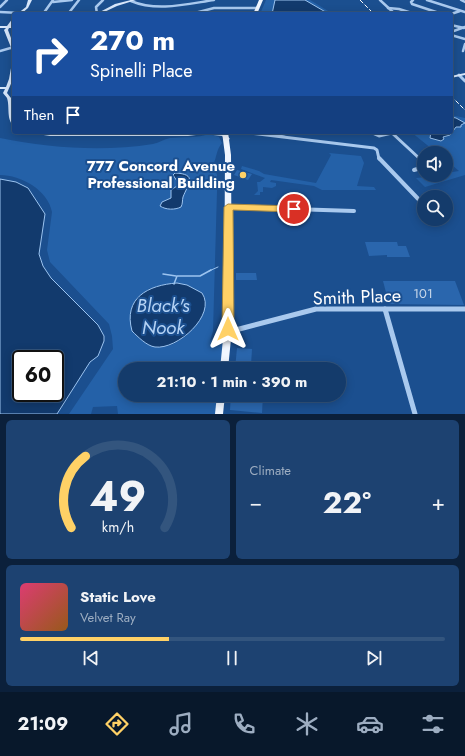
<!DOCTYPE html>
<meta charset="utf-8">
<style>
:root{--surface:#143b6b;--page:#1d4271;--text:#f1f3f6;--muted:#9dadc1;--line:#33557e;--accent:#ffd166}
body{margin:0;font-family:Jost,sans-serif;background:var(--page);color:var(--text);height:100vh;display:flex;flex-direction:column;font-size:15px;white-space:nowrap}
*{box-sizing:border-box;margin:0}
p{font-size:13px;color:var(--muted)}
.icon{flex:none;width:22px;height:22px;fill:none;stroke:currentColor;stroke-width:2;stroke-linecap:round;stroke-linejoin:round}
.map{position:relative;height:414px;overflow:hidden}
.sheet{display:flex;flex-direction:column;gap:6px;padding:6px;background:#0b203b;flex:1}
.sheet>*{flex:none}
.top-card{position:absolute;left:12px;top:12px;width:441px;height:122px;border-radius:4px;box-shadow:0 2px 10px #0003,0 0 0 1px var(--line);background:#1a4fa0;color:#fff;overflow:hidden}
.fabs{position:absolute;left:417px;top:146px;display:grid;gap:8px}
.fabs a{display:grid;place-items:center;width:36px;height:36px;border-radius:50%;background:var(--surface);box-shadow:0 2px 10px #0003,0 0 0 1px var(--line);font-size:20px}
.speed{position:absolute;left:12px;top:350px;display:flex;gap:8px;font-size:20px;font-weight:700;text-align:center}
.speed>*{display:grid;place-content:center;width:52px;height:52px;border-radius:50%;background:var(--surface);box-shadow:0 2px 10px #0003,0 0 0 1px var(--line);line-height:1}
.speed .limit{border:2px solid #111;border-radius:6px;background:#fff;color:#111}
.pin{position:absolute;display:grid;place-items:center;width:34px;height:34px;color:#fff;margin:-17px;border:2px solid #fff;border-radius:50%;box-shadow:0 1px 4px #0007}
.me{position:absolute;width:44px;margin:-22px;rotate:0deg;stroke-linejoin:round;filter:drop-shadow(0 0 3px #0008)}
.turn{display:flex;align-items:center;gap:14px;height:84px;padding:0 12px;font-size:18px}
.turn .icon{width:52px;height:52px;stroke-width:2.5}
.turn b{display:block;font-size:28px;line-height:34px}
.then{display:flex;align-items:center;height:38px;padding:0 12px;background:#0003;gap:8px;font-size:15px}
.big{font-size:30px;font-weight:700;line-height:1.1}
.sheet .card{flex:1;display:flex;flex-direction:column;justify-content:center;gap:6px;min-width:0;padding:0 14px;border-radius:6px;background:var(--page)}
.sheet .dial{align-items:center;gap:0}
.dial svg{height:104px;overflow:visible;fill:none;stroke:var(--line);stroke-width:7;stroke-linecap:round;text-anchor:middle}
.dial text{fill:var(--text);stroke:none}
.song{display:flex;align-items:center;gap:12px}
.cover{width:48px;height:48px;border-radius:6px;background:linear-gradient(135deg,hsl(340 70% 55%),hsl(30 70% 35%))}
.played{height:4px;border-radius:2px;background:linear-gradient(90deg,var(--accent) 35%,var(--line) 35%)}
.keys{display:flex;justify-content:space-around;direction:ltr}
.heat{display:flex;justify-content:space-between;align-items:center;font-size:22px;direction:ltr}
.sheet .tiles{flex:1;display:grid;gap:6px;grid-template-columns:1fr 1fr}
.card:last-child{grid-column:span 2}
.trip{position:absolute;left:118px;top:362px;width:228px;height:40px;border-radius:20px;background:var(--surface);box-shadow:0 2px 10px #0003,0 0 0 1px var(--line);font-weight:700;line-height:40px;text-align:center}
.tabs{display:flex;height:64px;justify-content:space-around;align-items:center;background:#08182b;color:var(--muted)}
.tabs .icon{width:28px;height:28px}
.tabs .current{color:var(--accent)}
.tabs b{font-size:18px;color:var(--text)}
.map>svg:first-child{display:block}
.green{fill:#2461a8;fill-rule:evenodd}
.water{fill:#123a6d;stroke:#9cc4f0;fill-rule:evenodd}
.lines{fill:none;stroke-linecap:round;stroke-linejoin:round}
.stream-far1{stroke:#9cc4f0;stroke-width:1}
.stream{stroke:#9cc4f0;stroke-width:1.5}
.building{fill:#2a66ad}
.street-far3{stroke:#a9c9ee;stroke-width:2.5}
.street-far2{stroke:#a9c9ee;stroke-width:3}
.street-far1{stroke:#a9c9ee;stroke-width:4}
.street{stroke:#a9c9ee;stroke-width:5}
.secondary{fill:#d6e6fa;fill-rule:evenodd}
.primary{fill:#f0f6ff;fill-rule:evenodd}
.rail{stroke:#fff;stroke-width:1;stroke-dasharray:4.5 2;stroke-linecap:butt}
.route{fill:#ffd166;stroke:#a68842}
.poi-dot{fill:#ffd166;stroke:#1b4f8f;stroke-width:1.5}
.labels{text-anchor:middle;stroke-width:4;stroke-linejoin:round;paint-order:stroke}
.number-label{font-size:13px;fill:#cad9ea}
.poi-label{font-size:15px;font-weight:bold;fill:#fff;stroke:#1b4f8f;text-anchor:end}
.near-street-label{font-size:18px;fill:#fff;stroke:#1b4f8f}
.near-water-label{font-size:19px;font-style:italic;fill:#b5d3f5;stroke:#1b4f8f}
</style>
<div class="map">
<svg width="465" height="414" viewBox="0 0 465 414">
<rect width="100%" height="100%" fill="#1b4f8f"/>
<g class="green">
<path d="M266,0H310L333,14H260Z"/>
<path d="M451,115L465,118V175L425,187L416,178L446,175V173L459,171L446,160V153H437L411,132H451Z"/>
<path d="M209,134L219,137L222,143C216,150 217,157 213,165L217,175V191L213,331L210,341L222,331H228L224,369H125V395H221L219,414H118L117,406L93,407L91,414H69L113,349L112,336L109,324L50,262L47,250L52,212C48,190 21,175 0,175V138C49,148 103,152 153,144C159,143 164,139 170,138C183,137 198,138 209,134ZM177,283L187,285L202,293C217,316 166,366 144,340L148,289Z"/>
<path d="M329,153L361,156L364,163L357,186L374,187L376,190H322L314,186L271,180L270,182L276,183V186L272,188L263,187V192H260V195H254L258,191L257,182H260L265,178L241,169L242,166L259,171L264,174L316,183L331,155Z"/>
</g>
<g class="water">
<path d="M275,0H305L329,14H272Z"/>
<path d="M451,117L456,118L465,123L461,125V127H456L450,135L443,137L444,139L441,141L430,138L431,132H451Z"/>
<path d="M175,173C198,174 188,184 183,197C182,201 183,203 181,207C175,210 166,210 160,206L162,202L171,198V190L177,186V181L173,175Z"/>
<path d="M0,179L16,182L28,188L45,214L39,254L43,266L51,278L98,325L104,336V341L98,356L90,362L57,414H0ZM21,359H55V393H21Z"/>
<path d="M177,283L187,285L202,293C217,315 177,350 155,347C147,346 138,337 132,331C123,298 148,285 177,283Z"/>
</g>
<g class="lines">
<path class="stream-far1" d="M209,271L218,267"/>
<g class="stream">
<path d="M163,274L176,276"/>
<path d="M174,284L177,276H200L211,270"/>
</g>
</g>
<g class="building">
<path d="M237,170L252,174L248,180L234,175Z"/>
<path d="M365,242H397L398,246H406L410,257H387V255L369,256Z"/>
<path d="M236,273H256L257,280H236Z"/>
<path d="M383,281H455L464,305L389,304Z"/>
<path d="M237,348L252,349L251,365L278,367V369H235Z"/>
<path d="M231,395H263L262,413L230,410Z"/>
</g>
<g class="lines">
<g class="street-far3">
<path d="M380,0L395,14"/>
<path d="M413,0L411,2L412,4L442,14"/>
<path d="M427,0L465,12"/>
<path d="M461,0L465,2"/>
<path d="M131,1C157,12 187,4 214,0"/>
<path d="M53,2L72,0"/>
<path d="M0,7L7,0"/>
<path d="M388,8L399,9L415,14"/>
<path d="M0,12L20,13"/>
<path d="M43,14L53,0"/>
<path d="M68,14L79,0"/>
<path d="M97,14L96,7L103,0"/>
<path d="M191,14L214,8H258"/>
<path d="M451,14L460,11"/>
<path d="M451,25L464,28"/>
<path d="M451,32L465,27"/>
<path d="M451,35L465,39"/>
<path d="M0,51L14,47"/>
<path d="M463,51L465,44"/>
</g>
<g class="street-far2">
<path d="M459,75L465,81"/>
<path d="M241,132L374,148L377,150L379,159"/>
<path d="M370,132L379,136L392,133"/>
<path d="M396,132L392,133L420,159"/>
<path d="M279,135L292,132"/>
</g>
<g class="street-far1">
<path d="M379,158L424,205"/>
<path d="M419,158L424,162"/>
<path d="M414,170L424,167"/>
<path d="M228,207L354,211"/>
</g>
<g class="street">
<path d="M385,309L415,414"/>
<path d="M228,332L316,309H465"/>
</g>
<g class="secondary">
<path d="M28,0H32L28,8L21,14H17L26,7Z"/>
<path d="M131,0H136L117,6L100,14H96L115,4Z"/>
<path d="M13,18H14V21L11,26H14V28H9L8,30L14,46V51L12,50L4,30L6,28H0V26H7Z"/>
<path d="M13,57H14L13,79L7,93L11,98L14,118V126C6,120 10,107 7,98C6,96 4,95 3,93L5,89H0V87H6L9,79Z"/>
<path d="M465,73V75L451,78V76Z"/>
<path d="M29,132H40L50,134H188C197,132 217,130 225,134C227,135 229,138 230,139L228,140L222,136L204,134L188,136H50L31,133Z"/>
</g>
<g class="primary">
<path d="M259,0H263L257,14H253Z"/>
<path d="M222,132H228L231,155L232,329L228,369H220L224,329L225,155Z"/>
<path d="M217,395H225L223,414H215Z"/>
</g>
<g class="rail">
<path d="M360,0L374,14"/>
<path d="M451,96L465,110"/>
</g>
</g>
<path class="route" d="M228,204L294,206L299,209L294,212L233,210L234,329L232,333H224L222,329L224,207Z"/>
<circle class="poi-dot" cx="243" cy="175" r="4"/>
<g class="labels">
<g class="number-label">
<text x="423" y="298">101</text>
</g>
<g class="poi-label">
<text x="235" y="171">777 Concord Avenue<tspan x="235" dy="17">Professional Building</tspan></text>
</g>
<g class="near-street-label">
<text transform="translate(357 297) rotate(-2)" y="6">Smith Place</text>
</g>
<g class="near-water-label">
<text x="163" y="312">Black's<tspan x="163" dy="22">Nook</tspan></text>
</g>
</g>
</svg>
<div class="fabs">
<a><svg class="icon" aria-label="sound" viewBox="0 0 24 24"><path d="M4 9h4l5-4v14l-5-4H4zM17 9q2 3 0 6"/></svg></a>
<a><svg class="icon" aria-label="search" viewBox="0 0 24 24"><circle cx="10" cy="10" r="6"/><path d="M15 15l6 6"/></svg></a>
</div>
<div class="speed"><div class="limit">60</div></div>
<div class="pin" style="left:294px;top:209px;background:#d93025"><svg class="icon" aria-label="arrive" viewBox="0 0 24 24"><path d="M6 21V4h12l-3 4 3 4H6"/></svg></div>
<svg class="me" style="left:228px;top:329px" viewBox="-20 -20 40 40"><path d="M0-17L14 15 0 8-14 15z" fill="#ffd166" stroke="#fff" stroke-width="4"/></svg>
<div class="trip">21:10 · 1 min · 390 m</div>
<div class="top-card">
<div class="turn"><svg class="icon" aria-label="right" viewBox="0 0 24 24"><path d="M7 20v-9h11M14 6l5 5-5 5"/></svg><div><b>270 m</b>Spinelli Place</div></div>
<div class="then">Then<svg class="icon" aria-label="arrive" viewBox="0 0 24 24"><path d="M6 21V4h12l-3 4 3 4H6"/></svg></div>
</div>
</div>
<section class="sheet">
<div class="tiles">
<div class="card dial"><svg viewBox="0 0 100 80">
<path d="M14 69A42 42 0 1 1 86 69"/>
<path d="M14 69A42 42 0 0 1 25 14" stroke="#ffd166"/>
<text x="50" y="56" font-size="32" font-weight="700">49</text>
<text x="50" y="72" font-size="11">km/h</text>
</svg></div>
<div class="card"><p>Climate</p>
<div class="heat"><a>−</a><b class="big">22°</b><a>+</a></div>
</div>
<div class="card">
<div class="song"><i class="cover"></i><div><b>Static Love</b><p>Velvet Ray</p></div></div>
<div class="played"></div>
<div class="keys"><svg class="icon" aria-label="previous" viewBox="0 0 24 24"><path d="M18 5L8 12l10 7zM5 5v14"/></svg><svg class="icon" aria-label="pause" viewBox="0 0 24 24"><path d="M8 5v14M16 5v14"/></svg><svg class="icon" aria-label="next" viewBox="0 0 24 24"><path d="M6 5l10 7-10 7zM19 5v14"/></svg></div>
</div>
</div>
</section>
<nav class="tabs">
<b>21:09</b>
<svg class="icon current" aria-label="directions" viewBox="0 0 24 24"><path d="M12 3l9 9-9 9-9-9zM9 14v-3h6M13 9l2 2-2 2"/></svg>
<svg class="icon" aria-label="music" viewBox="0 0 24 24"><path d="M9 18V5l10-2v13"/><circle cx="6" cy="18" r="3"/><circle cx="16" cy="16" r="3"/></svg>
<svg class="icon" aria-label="phone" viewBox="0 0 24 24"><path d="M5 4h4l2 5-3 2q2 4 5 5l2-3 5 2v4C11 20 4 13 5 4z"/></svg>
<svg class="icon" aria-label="climate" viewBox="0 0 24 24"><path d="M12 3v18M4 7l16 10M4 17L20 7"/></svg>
<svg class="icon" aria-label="car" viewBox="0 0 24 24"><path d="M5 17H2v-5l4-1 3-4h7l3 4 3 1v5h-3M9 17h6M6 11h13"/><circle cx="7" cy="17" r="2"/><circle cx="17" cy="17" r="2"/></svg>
<svg class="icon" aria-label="filters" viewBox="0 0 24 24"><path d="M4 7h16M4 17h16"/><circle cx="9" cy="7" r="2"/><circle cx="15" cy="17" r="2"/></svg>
</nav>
